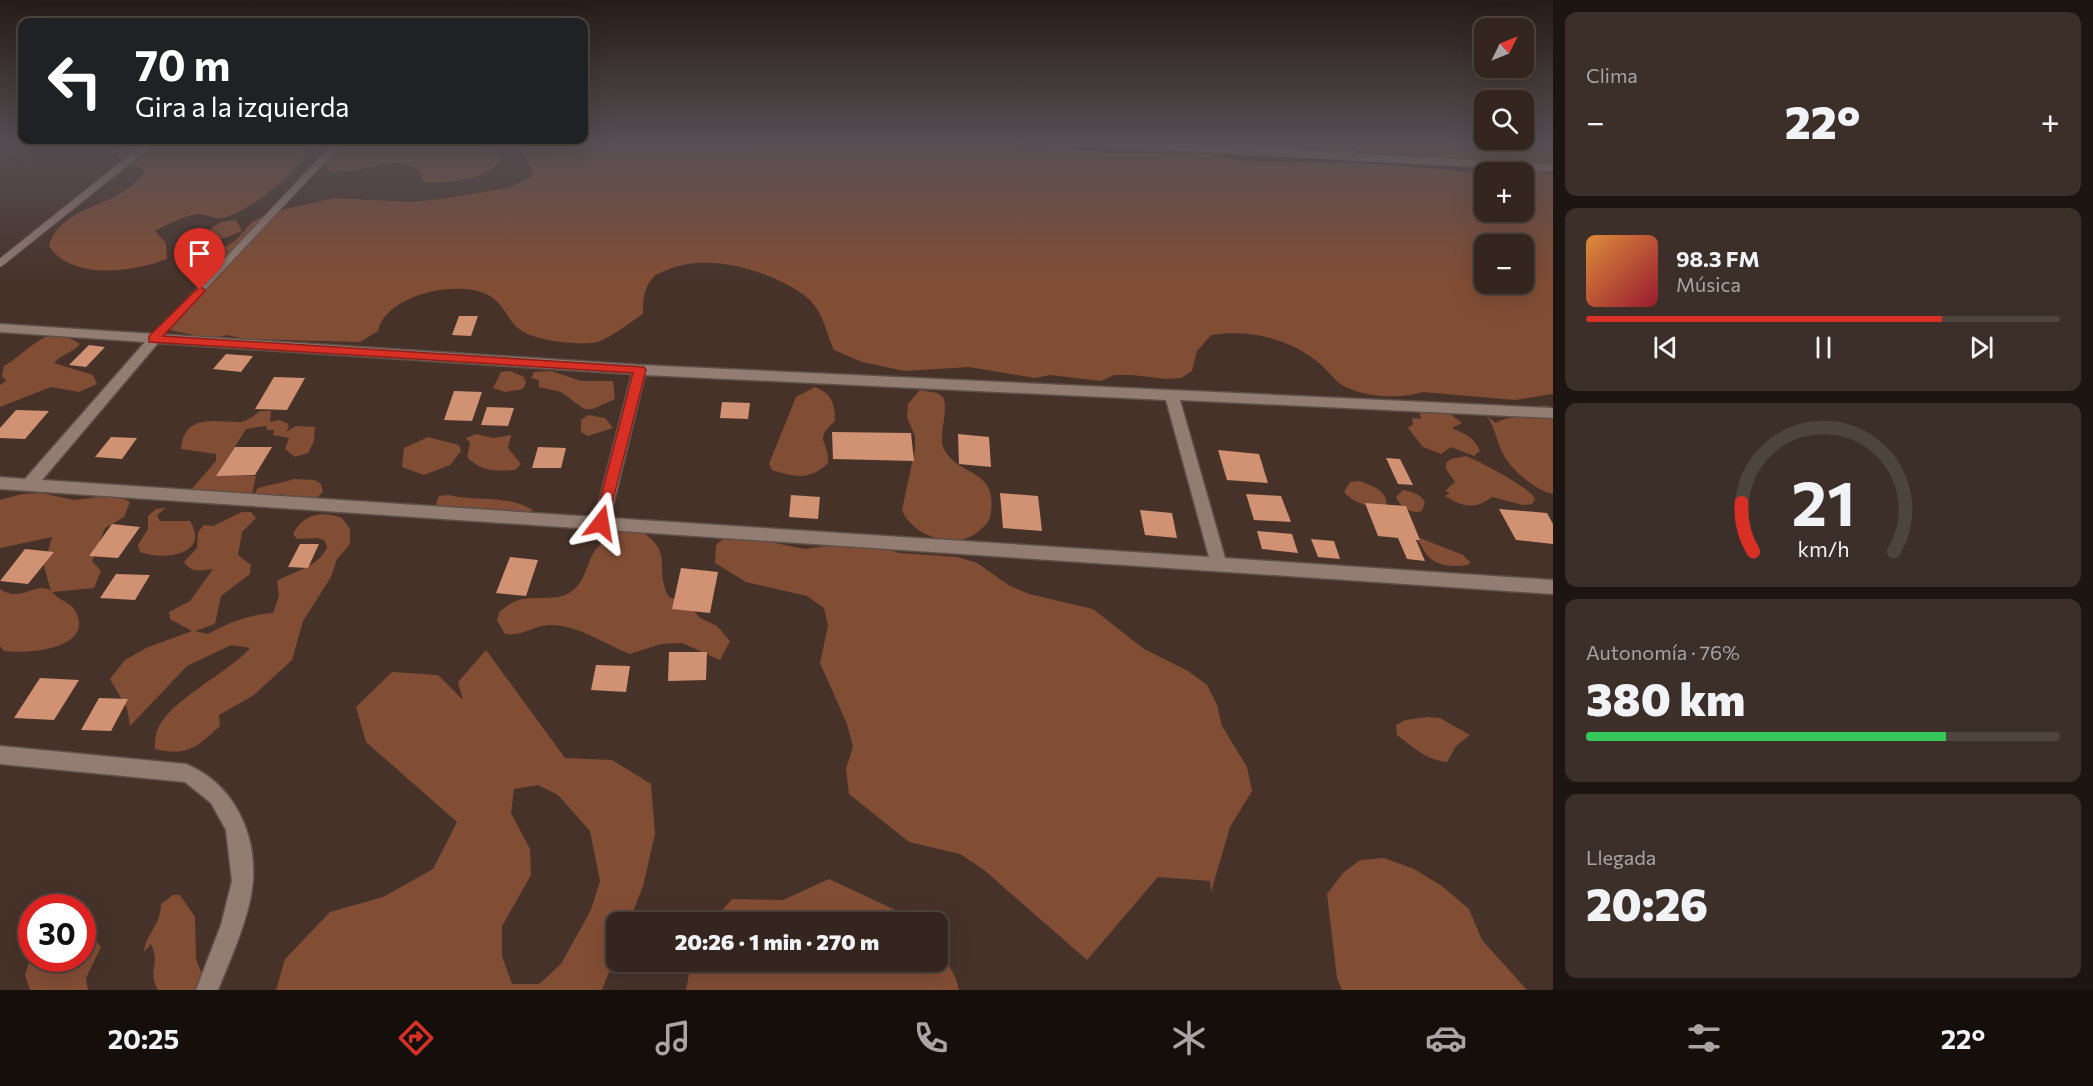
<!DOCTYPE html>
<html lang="es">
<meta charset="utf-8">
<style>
:root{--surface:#34261f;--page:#3c2e28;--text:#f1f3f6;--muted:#a9a5a4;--line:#4e433d;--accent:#d93025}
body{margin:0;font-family:Commissioner,sans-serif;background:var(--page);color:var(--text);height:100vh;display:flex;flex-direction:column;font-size:22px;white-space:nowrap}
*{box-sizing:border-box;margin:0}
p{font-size:20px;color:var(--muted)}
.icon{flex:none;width:33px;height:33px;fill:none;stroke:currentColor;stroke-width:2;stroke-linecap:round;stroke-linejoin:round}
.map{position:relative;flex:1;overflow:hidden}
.panel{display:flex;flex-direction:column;gap:12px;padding:12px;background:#1d1511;width:540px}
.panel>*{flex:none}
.guide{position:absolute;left:18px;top:18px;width:570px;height:126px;border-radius:12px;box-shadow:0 6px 24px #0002,0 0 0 2px var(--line);background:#202124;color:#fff;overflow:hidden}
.needle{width:39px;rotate:47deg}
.tools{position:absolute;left:1474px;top:18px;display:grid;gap:12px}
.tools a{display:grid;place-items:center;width:60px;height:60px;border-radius:12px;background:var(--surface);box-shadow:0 6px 24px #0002,0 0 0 2px var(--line);font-size:30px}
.speed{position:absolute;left:18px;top:894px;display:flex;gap:12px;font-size:30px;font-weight:700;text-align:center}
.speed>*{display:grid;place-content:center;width:78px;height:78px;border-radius:50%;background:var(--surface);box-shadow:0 6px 24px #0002,0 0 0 2px var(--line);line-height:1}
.speed .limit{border:9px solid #d22;background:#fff;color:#111}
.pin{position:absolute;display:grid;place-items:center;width:51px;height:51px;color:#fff;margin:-62px -26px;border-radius:50% 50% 50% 0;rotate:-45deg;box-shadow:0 0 6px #0007}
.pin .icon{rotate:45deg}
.me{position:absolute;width:66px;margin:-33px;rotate:14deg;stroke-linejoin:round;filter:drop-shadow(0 0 4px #0008)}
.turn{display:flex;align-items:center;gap:21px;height:126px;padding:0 18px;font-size:27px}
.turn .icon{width:78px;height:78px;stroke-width:2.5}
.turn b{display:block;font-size:42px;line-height:51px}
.big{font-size:45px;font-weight:800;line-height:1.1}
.panel .tile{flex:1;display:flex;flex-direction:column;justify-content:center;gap:9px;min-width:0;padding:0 21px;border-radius:12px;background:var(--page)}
.panel .dial{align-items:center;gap:0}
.dial svg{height:156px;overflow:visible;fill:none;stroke:var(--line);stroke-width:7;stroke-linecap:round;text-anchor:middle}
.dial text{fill:var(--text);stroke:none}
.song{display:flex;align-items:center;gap:18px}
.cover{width:72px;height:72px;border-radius:9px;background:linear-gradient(135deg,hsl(30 70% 55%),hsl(350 70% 35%))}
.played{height:6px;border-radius:3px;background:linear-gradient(90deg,var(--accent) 75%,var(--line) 75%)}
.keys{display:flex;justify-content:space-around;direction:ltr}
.heat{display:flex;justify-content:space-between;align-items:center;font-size:33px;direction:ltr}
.charge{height:9px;border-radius:4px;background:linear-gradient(90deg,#34c759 76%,var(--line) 0)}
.trip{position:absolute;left:606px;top:912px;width:342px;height:60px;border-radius:12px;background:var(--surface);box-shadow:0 6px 24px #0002,0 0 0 2px var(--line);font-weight:800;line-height:60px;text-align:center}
.dock{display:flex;height:96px;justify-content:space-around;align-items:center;background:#150f0c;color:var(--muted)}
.dock .icon{width:42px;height:42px}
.dock .current{color:var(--accent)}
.dock b{font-size:27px;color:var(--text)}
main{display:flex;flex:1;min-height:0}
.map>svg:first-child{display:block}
.green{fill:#824d35;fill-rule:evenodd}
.building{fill:#d19173}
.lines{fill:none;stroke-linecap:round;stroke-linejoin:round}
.service-casing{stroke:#5f4f48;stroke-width:9}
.minor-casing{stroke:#5f4f48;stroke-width:3}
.service{stroke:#937c72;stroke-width:7}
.minor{fill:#937c72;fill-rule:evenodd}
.route{fill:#d93025;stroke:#8d1f18;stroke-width:1.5}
</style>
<main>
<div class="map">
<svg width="1553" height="990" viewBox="0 0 1553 990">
<rect width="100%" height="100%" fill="#463229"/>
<g class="green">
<path d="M139,143H304L307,146C306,169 243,216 221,218C214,219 206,214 198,214C183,216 168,224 155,231L166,243L167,259C133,272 72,281 49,246C57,214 96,208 121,193C131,187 139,179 146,171L117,157L115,151Z"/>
<path d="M339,143H473L495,152L501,158C492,181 445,183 424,182L419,170C391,151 359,179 328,170L323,159Z"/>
<path d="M523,143H990L1115,153L1203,154L1244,161L1375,164L1485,173V212H1524V172H1505L1537,171L1553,174V394L1515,400L1423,392C1400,399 1364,398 1342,385C1334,380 1327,369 1319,363C1289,338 1249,329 1211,335L1197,351L1192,371L1181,378L1166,379L1132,375H1114L1101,381L1050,375L1035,378L969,367L905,371L862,362L834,350C825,330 823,309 804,295C769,270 708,252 667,270C662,272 655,274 652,279C643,290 643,300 643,314C632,321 604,343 592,343C573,344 551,342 533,336C505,327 510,307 488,295C458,279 385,295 378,331L360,342L245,339L227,335L212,339L165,329L199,288L193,279L212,253L235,241L252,222L268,213L335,198L412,202L440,199L509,188L530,178L532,171L520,147ZM1485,244H1524V284H1485Z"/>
<path d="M1143,143H1553V166L1359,151L1335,154Z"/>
<path d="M236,220L242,231L222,239L211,236L210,229L221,222Z"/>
<path d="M61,333L80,344C73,353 61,354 54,363L93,375L97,384L79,392L51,387L0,407V385L6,381L2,376L4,366C24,355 37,335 61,333Z"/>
<path d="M510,371L524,377L526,383L523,389L505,392L493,388L501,372Z"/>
<path d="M551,371L581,381H613L615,399L593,409H584L561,392L539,387V380L531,378L534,372Z"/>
<path d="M815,387C832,394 835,403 835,421C812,441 830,441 828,463C810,481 794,477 772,470L769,464L796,397Z"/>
<path d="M920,390L937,393L943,397C950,414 936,435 945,451C961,478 1000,468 990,517C989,523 983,527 979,531C957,551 912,537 902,510L915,449V436L907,417L908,404Z"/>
<path d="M1420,400L1434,402L1462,423L1452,428C1464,433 1475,438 1480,451L1474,456L1451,447L1441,454L1423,447L1408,428L1413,424L1412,418L1421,419L1418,405Z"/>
<path d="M1543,405L1553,407V494C1536,491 1513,471 1504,456C1497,443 1496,430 1487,416L1496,423C1512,412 1531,423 1543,405Z"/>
<path d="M260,411H271L270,422L279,420L287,423L289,427L286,432L296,426L315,427L314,441L308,453L295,457L285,449L289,438L273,435L274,430H267L266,426L246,429L217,475L256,476L251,498L190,491L216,461V454L181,449C184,413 216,422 238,422C246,422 254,416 260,411Z"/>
<path d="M588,415L605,418L613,428L588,436L581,432V420Z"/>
<path d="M476,434L493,438L511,435L508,448L521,464L515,470C496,471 481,472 467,457L470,443L466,438Z"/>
<path d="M428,437L459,445L461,451L450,465L424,475L402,467L404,448Z"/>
<path d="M1466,456C1479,461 1531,488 1535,499L1532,504L1523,505L1492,497C1476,510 1462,507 1445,496L1450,493L1445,491L1455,482L1446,469V463L1451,459Z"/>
<path d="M293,479L315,480L321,484L323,492L313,501L287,499L282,494L263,502L254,496L257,489C268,484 281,484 293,479Z"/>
<path d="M1360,481C1373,487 1386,489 1387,505C1370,508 1356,505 1344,492L1350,482Z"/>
<path d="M1403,490C1412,492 1419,493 1425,502L1422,511C1412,515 1399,506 1396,497Z"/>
<path d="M42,493L74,500L116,495L130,502L124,517L105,528L92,561L101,571L94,588L52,592C59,601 72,602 76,612C94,650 26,654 4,651L0,646V589C21,604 36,580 51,591L44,566L52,537L0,548V500L22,494Z"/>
<path d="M448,495C477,502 506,494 533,510L524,515L470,508L450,511L436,504L439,496Z"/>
<path d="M166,508L157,515L160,521H190C211,555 163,561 140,552L138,545L148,529V516L156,509Z"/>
<path d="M242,512H251L256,518L242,532L238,555L251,565L250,574L221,596L215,624L195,631L208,634C230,622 248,615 273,613L279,596L277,581C294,571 319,567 327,547L324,540L317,538L297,539L293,534C303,514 322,510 342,518L350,529V544L337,559L331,577L303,621L292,660L254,695L219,715L220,726C197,747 187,757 155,749C155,743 155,736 157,731C166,702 230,672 250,648L231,645L187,666L130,726L127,708L110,679L125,660L146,648L192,631L170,619L169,612L190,601L213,569C201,570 192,574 184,562L197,548L198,532L204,525L213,526Z"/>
<path d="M635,528C678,552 652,565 669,597L688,604L700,618L717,626L730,641L720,660L682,643L661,644L630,654C604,644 579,625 550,625C534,625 522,637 505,634L497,620L500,611C505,608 510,603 516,601C533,594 557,603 572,591C592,576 585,545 613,538L616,532Z"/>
<path d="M730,534L805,549L861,541L899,553L958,557L977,563L1010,586L1029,594L1093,609L1144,649L1188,671L1207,685L1217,705L1222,726L1247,767L1252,791L1230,827L1211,892L1210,881L1158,877L1087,960L984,870L960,854L909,842L849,794L846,769L853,747L847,724L820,663L828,626L824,608L807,596L746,582L715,563L716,545Z"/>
<path d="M1420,538L1463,555L1470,562L1468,565C1453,567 1437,567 1426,554C1423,549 1422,545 1418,541Z"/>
<path d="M486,650L565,758L612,760L651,784L655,834L643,886L629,922H616V954L602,990H276L285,959L330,912L383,897L433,869L457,822L366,742L356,707L392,672L438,675L463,700L458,682ZM538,785L558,795L590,831L600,881L591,910L561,964L539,984H512L502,956V926L531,875L530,849L511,813L514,789Z"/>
<path d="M1427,717L1440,718L1470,735L1456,746L1447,762C1426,760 1413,747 1397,735L1396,725L1405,720Z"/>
<path d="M1384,858L1414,869L1442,886L1469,909L1482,940L1527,990H1342L1337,978L1327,894L1343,873L1360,860Z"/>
<path d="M829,879L921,922H712L732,899L783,900Z"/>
<path d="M173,895H180L195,917L196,959L201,972L207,974L212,990H158C147,970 161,964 151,944L144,952C145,935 161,925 161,904Z"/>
<path d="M83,937L94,938L101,947L86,978L88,990H30L25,975L31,956L32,958H82Z"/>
<path d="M938,945L956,979L959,990H686L691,962H938Z"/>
</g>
<g class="building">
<path d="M459,316H478L471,336L452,335Z"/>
<path d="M89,345L105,347L86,367L69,365Z"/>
<path d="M226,354L253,356L241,372L213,369Z"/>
<path d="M274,377L305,378L287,410L255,409Z"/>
<path d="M454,391L482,392L472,421L444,420Z"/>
<path d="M722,402L750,403L748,419L720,418Z"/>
<path d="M487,407L514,408L508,426L481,425Z"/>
<path d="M16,410L49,411L25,439L0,438V428Z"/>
<path d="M832,432L911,433L914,461L833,459Z"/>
<path d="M958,434L989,437L991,467L959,464Z"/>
<path d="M111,437L137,438L122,459L95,457Z"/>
<path d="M235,447H272L255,475L216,476Z"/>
<path d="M538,447L566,448L561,468H532Z"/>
<path d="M1218,450L1259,454L1268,483L1227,480Z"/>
<path d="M1386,458L1400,459L1413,485L1398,484Z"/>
<path d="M1000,493L1038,496L1042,531L1003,528Z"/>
<path d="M1246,494L1281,496L1291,522L1254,520Z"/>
<path d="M791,495L820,497L818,519L789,517Z"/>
<path d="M1365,503L1406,506L1420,540H1416L1425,561L1407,559L1398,538L1378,536Z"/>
<path d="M1499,509L1547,513L1553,524V544L1516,540Z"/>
<path d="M1140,510L1172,513L1177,538L1145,535Z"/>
<path d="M112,524L140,527L118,558L89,556Z"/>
<path d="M1257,531L1292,534L1298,553L1262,549Z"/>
<path d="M1311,539L1334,541L1340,559L1318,557Z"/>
<path d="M300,544H319L308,568L288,567Z"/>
<path d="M25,549L54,552L28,584L0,581Z"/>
<path d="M510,557L538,560L526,596L496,593Z"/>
<path d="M681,568L718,572L710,613L672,609Z"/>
<path d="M116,574L150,575L135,600L100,598Z"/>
<path d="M669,652H707L706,680L668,681Z"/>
<path d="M596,665L630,666L626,692L591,690Z"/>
<path d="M40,678L79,680L54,720L14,718Z"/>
<path d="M99,698L128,699L111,731L81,730Z"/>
</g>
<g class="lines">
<defs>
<g id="service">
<path d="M1109,143L1553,168"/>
<path d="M1347,143L1354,157"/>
<path d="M0,263L150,143"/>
<path d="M154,339L338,143"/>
</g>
<g id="minor">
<path d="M0,324L640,365L1553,408V418L1180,400L1225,558L1553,580V594L0,489V477L25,479L145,342L0,332ZM158,343L632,374L595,517L42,480ZM645,375L1166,400L1209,557L610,518Z"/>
<path d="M0,746L186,764C232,783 256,830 253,880C250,917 232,955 218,990H196L221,925L232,881L226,830L211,803L185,782L0,764Z"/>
</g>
</defs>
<use href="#service" class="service-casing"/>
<use href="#minor" class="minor-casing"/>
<use href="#service" class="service"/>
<use href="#minor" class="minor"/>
</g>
<linearGradient id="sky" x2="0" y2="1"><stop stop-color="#261c17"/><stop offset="0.51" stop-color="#574f54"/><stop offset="1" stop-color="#574f54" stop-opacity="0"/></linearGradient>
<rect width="1553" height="281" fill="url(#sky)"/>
<path class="route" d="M200,286L205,290L204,292L163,336L644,367L646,370L606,527H596L594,523L633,373L149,342V336Z"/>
</svg>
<div class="tools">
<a><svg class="needle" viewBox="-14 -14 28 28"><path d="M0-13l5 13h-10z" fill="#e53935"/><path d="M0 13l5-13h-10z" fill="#a9a5a4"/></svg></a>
<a><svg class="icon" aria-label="search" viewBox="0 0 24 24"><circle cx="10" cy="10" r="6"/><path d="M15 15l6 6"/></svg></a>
<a>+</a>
<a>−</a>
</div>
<div class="speed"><div class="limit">30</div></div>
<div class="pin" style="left:200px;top:290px;background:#d93025"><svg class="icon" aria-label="arrive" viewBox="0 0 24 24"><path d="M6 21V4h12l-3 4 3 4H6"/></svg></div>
<svg class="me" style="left:601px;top:523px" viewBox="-20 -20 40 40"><path d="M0-17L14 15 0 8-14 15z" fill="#d93025" stroke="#fff" stroke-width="4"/></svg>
<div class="trip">20:26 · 1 min · 270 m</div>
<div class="guide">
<div class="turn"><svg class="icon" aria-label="left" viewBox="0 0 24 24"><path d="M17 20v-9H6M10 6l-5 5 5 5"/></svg><div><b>70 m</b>Gira a la izquierda</div></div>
</div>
</div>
<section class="panel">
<div class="tile"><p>Clima</p>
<div class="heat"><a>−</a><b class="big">22°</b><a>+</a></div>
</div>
<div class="tile">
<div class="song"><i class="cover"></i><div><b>98.3 FM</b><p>Música</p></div></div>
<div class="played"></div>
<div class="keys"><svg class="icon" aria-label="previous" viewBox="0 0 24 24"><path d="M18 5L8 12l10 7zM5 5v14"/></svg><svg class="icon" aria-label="pause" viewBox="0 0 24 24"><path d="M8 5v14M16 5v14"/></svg><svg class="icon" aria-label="next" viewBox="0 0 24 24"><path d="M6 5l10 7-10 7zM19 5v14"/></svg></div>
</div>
<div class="tile dial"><svg viewBox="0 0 100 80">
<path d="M14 69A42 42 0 1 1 86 69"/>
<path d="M14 69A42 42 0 0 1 8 44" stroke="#d93025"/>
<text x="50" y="56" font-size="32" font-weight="700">21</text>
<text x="50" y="72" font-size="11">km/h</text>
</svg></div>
<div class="tile"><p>Autonomía · 76%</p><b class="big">380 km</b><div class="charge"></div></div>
<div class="tile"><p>Llegada</p><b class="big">20:26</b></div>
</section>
</main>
<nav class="dock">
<b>20:25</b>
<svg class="icon current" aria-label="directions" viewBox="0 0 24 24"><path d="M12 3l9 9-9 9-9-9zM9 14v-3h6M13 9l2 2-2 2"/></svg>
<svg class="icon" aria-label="music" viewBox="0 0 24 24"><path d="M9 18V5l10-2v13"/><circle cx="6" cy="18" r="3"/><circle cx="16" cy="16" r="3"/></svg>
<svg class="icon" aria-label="phone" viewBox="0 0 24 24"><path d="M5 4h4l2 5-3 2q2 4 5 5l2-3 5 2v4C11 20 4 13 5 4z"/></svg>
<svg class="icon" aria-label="climate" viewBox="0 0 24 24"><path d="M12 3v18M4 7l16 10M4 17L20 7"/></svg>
<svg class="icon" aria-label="car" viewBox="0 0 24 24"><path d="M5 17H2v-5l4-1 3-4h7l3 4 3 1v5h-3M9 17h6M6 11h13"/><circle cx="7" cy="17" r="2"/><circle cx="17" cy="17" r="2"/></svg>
<svg class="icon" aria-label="filters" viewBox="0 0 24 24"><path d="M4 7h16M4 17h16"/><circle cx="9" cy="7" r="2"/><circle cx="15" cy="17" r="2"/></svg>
<b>22°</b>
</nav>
